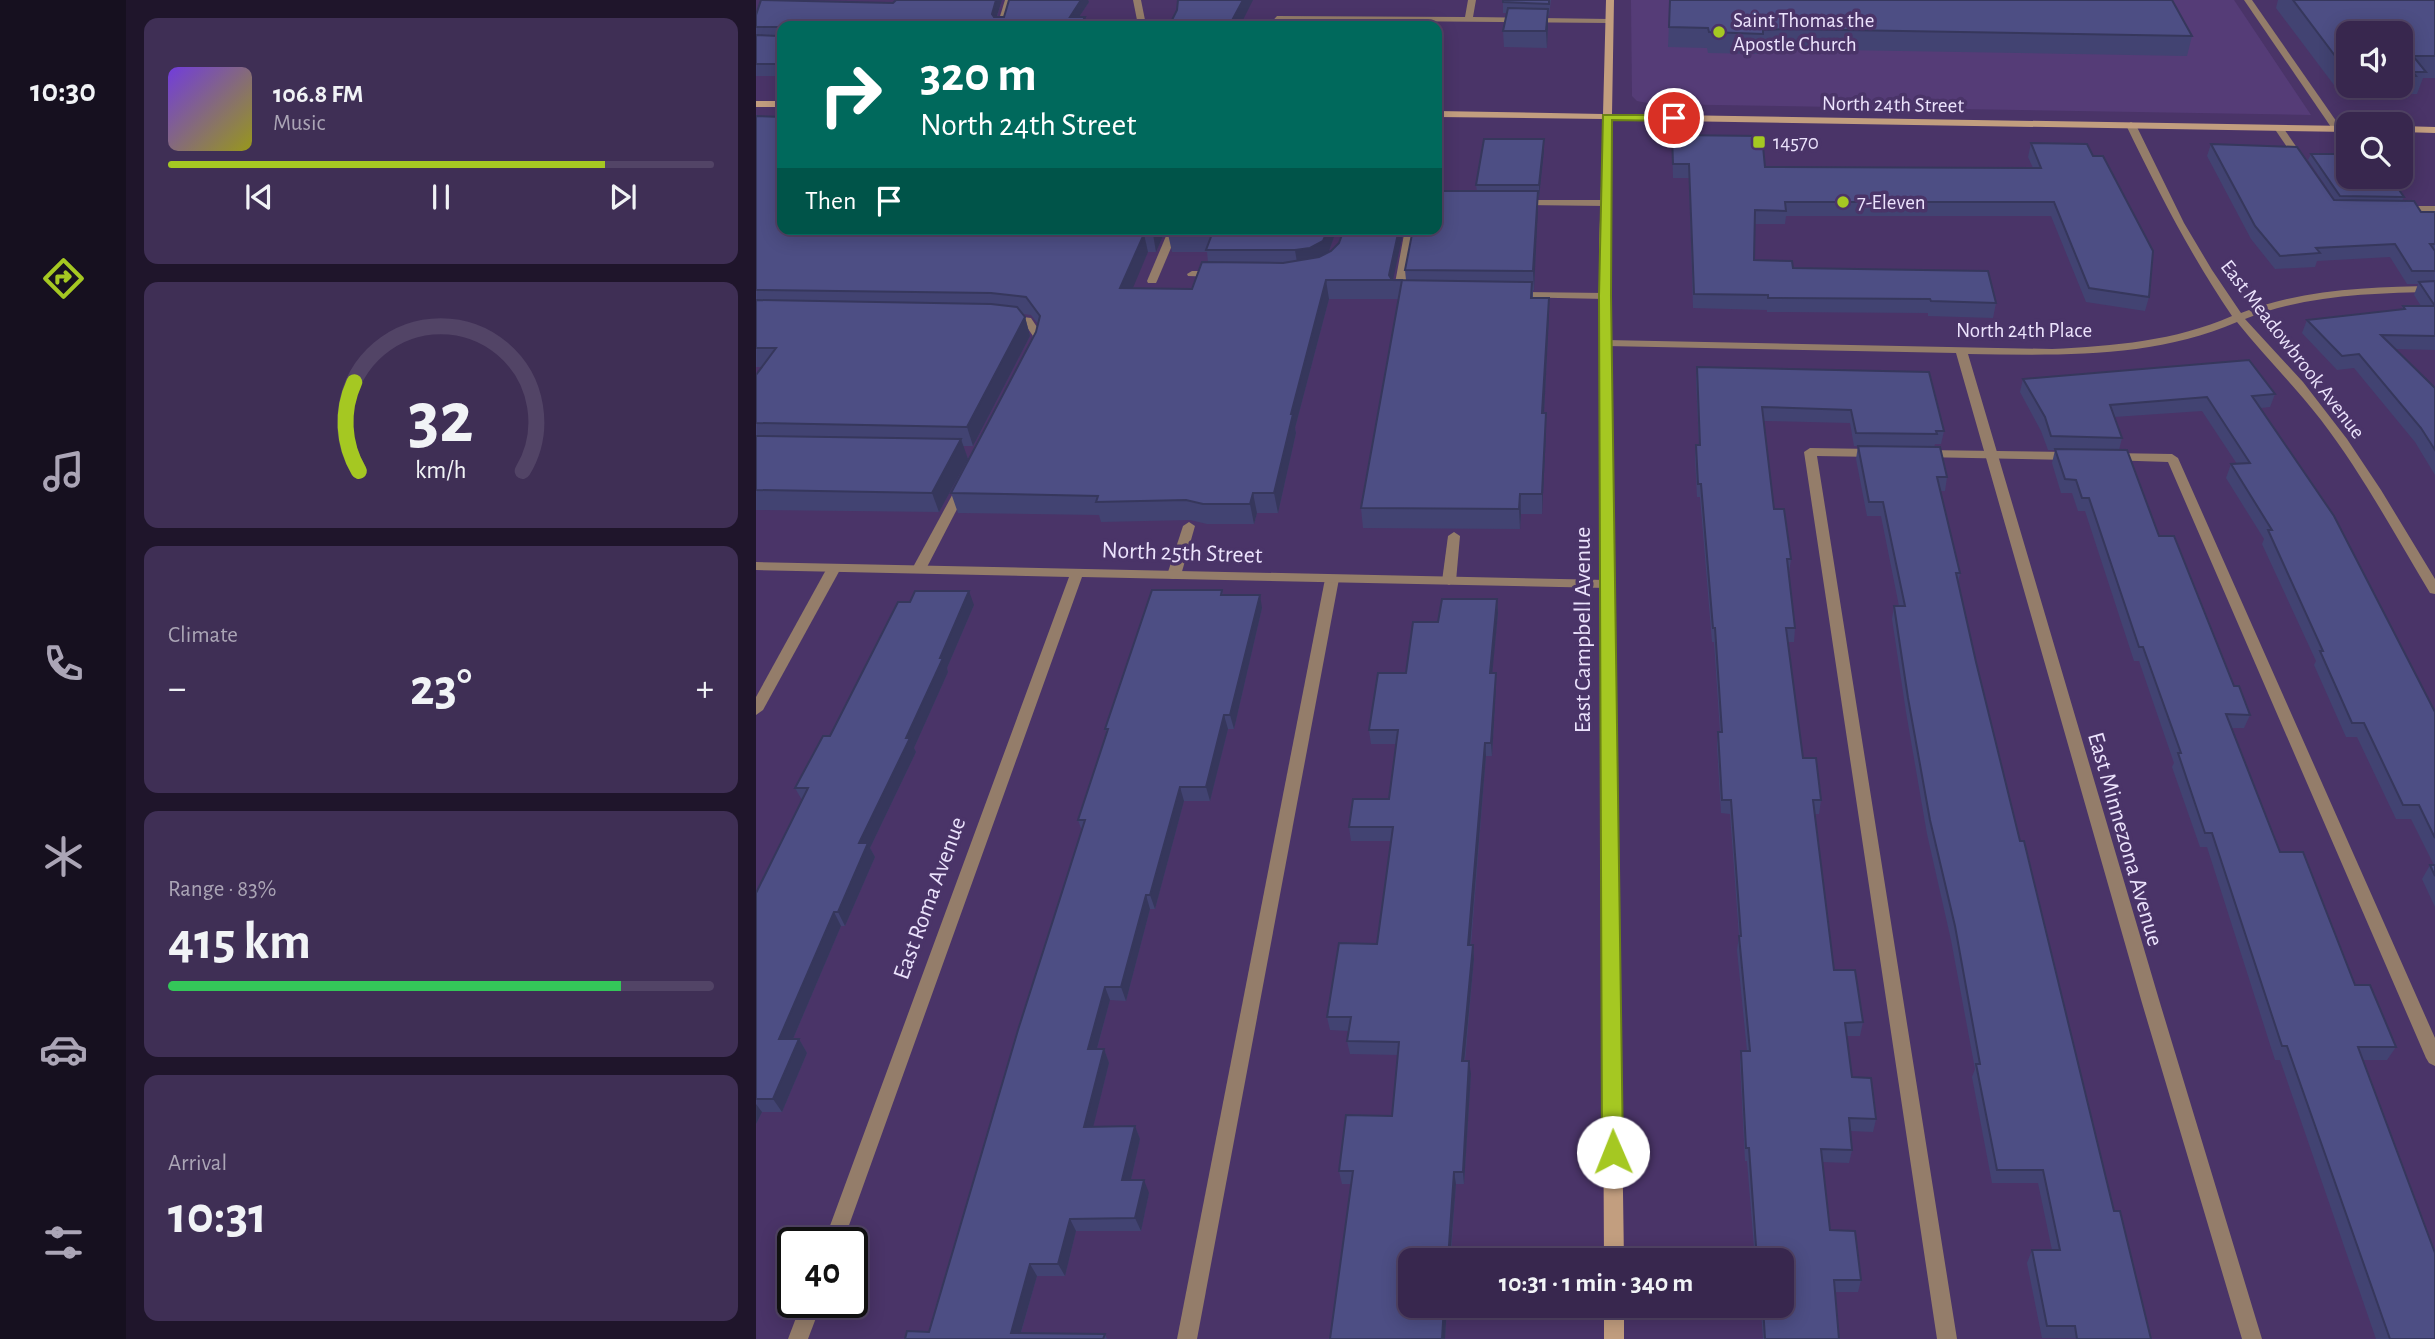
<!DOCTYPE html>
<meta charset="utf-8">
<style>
:root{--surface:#38274e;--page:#3f2f55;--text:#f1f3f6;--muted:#aba5b6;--line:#524466;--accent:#a5c822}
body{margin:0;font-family:"Alegreya Sans",sans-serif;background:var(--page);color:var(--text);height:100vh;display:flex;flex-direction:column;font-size:26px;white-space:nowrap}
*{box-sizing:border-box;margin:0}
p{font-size:23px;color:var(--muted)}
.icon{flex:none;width:38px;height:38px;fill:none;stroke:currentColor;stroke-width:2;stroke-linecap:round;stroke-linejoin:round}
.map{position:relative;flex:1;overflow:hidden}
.drawer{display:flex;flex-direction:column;gap:18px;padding:18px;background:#1f152b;width:630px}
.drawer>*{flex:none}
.hud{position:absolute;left:21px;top:21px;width:665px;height:214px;border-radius:14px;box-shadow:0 4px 18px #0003,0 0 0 2px var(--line);background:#00695c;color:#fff;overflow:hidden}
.controls{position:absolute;left:1580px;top:21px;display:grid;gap:14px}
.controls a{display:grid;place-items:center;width:77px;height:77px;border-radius:14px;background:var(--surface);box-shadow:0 4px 18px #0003,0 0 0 2px var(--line);font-size:35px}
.speed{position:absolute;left:21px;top:1227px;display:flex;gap:14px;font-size:35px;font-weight:700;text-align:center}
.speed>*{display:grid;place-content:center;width:91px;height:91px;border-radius:50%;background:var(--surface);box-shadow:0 4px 18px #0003,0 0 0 2px var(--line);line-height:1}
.speed .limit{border:4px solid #111;border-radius:10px;background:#fff;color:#111}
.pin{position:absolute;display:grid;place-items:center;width:60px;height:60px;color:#fff;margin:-30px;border:4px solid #fff;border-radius:50%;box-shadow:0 2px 7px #0007}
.me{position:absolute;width:77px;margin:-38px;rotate:359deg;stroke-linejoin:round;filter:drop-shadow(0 0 5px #0008)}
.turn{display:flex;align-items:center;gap:24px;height:147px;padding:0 28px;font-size:32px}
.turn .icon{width:91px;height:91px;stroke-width:2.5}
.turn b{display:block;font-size:49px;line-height:60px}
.then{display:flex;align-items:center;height:66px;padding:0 28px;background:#0003;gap:14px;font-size:26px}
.big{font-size:52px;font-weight:700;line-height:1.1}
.drawer .card{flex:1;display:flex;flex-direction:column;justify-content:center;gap:10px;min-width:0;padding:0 24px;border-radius:14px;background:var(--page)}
.drawer .dial{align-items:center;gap:0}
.dial svg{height:182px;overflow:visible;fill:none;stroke:var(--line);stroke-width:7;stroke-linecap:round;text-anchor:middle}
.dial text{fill:var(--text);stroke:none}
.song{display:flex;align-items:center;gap:21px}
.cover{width:84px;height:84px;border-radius:10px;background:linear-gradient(135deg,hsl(260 70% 55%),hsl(60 70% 35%))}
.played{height:7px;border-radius:4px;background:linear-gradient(90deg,var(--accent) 80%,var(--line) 80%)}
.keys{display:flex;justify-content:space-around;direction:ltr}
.heat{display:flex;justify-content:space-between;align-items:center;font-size:38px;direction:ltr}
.charge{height:10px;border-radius:5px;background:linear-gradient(90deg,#34c759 83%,var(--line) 0)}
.trip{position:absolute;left:642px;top:1248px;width:396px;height:70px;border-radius:14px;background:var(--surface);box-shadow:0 4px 18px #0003,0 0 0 2px var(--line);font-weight:700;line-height:70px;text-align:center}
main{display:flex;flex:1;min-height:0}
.dock{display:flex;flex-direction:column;width:126px;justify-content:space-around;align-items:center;background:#16101f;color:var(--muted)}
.dock .icon{width:49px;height:49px}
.dock .current{color:var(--accent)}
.dock b{font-size:32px;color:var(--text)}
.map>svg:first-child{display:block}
.built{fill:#553c77}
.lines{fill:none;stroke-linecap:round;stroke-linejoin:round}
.lane{fill:#947d6a;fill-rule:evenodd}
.street{fill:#947d6a;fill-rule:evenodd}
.secondary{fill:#c29e7f;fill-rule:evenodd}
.wall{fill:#424372;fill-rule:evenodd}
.shaded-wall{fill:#36375c}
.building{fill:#4d4e84;stroke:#36375c;stroke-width:2}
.route{fill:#a5c822;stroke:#6b8216;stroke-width:2}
.poi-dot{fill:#a5c822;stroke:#4a3468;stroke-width:2.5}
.labels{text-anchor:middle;stroke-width:7;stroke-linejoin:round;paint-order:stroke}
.far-poi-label{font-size:21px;fill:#ebe2fc;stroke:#4a3468;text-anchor:start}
.far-street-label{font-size:21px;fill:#ebe2fc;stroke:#4a3468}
.street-label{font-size:24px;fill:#ebe2fc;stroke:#4a3468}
</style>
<main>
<nav class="dock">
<b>10:30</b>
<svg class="icon current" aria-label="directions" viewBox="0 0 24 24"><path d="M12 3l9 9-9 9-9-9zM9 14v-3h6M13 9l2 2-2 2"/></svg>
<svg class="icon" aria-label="music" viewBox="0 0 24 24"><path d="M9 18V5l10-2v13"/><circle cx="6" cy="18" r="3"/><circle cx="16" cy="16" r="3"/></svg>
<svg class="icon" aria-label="phone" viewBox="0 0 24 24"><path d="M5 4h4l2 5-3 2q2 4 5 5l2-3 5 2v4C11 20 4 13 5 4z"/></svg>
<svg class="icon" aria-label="climate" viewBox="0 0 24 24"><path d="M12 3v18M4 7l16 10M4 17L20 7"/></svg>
<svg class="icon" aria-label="car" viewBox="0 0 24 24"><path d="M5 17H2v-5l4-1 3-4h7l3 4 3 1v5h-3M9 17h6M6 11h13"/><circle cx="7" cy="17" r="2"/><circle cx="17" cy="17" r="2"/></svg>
<svg class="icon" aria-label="filters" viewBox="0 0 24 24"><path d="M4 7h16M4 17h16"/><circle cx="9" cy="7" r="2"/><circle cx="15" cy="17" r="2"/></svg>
</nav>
<section class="drawer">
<div class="card">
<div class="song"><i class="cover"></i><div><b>106.8 FM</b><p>Music</p></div></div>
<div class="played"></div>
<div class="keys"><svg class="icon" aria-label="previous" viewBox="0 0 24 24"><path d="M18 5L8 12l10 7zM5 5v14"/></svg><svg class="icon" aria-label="pause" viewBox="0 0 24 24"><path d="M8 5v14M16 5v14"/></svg><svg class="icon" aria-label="next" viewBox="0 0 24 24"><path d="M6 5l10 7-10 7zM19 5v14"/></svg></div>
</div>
<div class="card dial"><svg viewBox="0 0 100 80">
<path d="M14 69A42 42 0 1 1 86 69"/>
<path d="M14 69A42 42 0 0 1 12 30" stroke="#a5c822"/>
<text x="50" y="56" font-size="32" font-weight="700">32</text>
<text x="50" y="72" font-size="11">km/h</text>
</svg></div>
<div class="card"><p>Climate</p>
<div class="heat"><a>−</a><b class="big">23°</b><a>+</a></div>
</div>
<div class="card"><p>Range · 83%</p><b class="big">415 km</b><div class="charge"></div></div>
<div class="card"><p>Arrival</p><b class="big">10:31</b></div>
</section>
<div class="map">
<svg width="1679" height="1339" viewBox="0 0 1679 1339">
<rect width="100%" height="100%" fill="#4a3468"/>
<path class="built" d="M875,0H1478L1555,115L897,104L881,101L876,96Z"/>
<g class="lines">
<g class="lane">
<path d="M249,0H257L249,26H241Z"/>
<path d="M712,0H720L717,17L853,19L857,21L853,23L524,20L520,26H512L521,16L709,17Z"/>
<path d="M1488,0H1496L1585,128L1583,130H1577Z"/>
<path d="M1520,126H1526L1550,161L1548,163H1542L1518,128Z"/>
<path d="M763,200H849L854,203L849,206L760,205L758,203Z"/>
<path d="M1645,206H1679V212L1642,211L1640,209Z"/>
<path d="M413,229H423L401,281L400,283H392L391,281Z"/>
<path d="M649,229H659L648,292L650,294L642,297L637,294Z"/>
<path d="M436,271H460L465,274L460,277L432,276L431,274Z"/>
<path d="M760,292L849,293L854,296L849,299L756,297L755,295Z"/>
<path d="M253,315L275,318L287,336L282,351H274L272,349L277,336L268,323L249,320V316Z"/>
<path d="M1054,448L1118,449L1124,453L1118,457L1061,456L1201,1339H1181L1048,452Z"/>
<path d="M1169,450L1314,452L1320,456L1314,460L1165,457L1163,454L1165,451Z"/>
<path d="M1355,453L1416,454L1422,458L1679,1038V1066L1673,1063L1670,1058L1412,462L1351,460L1349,457L1351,454Z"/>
<path d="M206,484L212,488L170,569L168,572H158L156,569L200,488Z"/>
<path d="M433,522L439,526L425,575L418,579L413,578L411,575L427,526Z"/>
<path d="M698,532L704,536L700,581L693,585L686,581L692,536Z"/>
<path d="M78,564L85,568L7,710L0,715V697L71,568Z"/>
<path d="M576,575L583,579L441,1339H421L569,579Z"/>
</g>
<g class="street">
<path d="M377,0H385L389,20L386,26H378L381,20Z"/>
<path d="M1375,122L1380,125L1428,223L1456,270L1485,313C1545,289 1615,287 1679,286V292C1617,293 1548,295 1489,319L1547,382L1591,439L1625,490L1679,579V594L1674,593C1639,535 1607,475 1565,420C1539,386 1508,356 1481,322C1396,359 1302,355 1212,354L1404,1003L1506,1339H1486L1386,1003L1200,353L850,346L844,343L850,340L1296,349C1358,346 1419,341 1476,316C1435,256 1402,191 1370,125Z"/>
<path d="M0,562L851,580L858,584L851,588L326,577L87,1242H68L313,577L0,570Z"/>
<path d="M46,1302H66L52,1339H32Z"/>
</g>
<g class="secondary">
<path d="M850,0H858L856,114L1592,126V132L856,120L853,253L868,1260H848L843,253L847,119L681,117V111L847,114Z"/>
<rect x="0" y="101" width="26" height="6"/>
<path d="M1645,126L1679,127V133L1645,132Z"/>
<rect x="848" y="1306" width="20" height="33"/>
</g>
</g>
<g class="wall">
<path d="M246,0L241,17L333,2L323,17H329L331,26H26V76H0V15L59,1L137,3Z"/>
<path d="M747,0H795L793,16L792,15L791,48L748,47L747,31L751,13H747Z"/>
<path d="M914,0L1436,36L1431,56L1027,49L1006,50V54L952,53L951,48L912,47Z"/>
<path d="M1522,0H1679V78H1667L1661,94H1653L1652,98L1587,97L1520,8ZM1592,33H1645V86H1592Z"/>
<path d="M0,116L410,229L400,252H392L376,288L436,289L452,262L451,252H416L412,234L414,229H581L572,253L637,280H650L649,270L721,191L720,185L788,139V151L783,197H782L778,290H777V298H793V317L788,413L790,433L786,514H765L764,529L607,528L605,508L643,299H573L539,428L540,433L522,513H501L498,524H451L434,520L345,522L343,515L202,513L195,493L280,332L282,324L275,315L267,314L269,317L274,336L217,446H207L212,459L183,512L0,510V375L6,367H0Z"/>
<path d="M916,135L1009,167L1277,168L1272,157L1275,143L1393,297L1389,311L1330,302L1295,216H1030L1029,224H999L998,260L1240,303L1237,318L1172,316V313L1011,312V310L937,308L933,178H917Z"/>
<path d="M1455,144L1579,200L1552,160L1555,154L1648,197L1646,201L1665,212H1679V350L1639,349L1679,388V475L1659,442L1598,368L1581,370L1546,333L1551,320L1646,309L1647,306H1665L1658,295L1662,284H1651L1634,257L1561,261L1559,267L1519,269L1495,239L1451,156Z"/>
<path d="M941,367L1188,431L1185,444H1179L1178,447L1191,477L1189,491H1184L1204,573L1202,583L1220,662L1264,841L1358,1211L1395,1339L1286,1338L1271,1263L1276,1250H1296L1282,1183H1236L1216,1077L1219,1069L1195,940L1171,834L1150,712L1136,619L1138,606H1143L1125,516H1111L1100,459L1102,446H1098L1094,423L1008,421L1018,509L1035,559L1033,573H1032L1039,628L1038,642H1032L1047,758L1065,800L1063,814H1059L1078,970L1107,1022L1104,1036H1090L1096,1077L1120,1119L1117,1132L1094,1131L1096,1150L1093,1163L1066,1162L1074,1230L1105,1280L1102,1292H1079L1083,1339H1007L1005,1311H1002V1306H1026V1260H999L991,1161H989L984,1064L985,1051H991L981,950L983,936L974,814L965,813L961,746L962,732H964L958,642H956L944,497H941L939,458L940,445H943L940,381Z"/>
<path d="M1267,379L1519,394L1514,407L1505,408L1679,712V907L1666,879L1674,865H1678L1655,819H1640L1601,737H1590L1558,665L1560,661L1506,544L1508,539L1470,478L1475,464H1481L1446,411L1358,417L1366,438L1363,450L1403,536L1478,686L1494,715L1488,728H1476L1524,852L1599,985L1640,1047L1631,1060H1607L1679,1339H1620L1524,1060H1519L1451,847H1444L1416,767L1418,763L1383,661H1378L1329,511H1322L1316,493H1305L1296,463L1299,450H1292L1285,431L1264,392Z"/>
<path d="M466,590L467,595L506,608L478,729H472L454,801H428L399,909H394L370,1001L354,1000L341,1049H348L353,1063L337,1127L379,1126L384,1139L375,1180L393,1193L385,1231H320L309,1276H281L265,1333L349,1334L351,1339H149L173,1332L326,831L322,820L351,733L349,729Z"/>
<path d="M741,599L742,613L736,673L740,687L736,756H730L715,945H717L718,959L709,1061L715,1074L708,1184H700L689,1339H574L596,1184H586L583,1171L636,1116L642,1055L594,1054L591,1041L593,1031L574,1030L571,1017L621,944L636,841H595L593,827L633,799L640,744H615L613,730L682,622Z"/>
<path d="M218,605L191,668L192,672L158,748L160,752L114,848L119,857L89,926H85L37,1039H43L51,1053L26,1112H6L0,1124V893L46,800L39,788L74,736Z"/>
</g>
<g class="shaded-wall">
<path d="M240,0H246L238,25L236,14Z"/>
<path d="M325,0H332L333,2L317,26L314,17Z"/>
<path d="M487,0H497L484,26H473Z"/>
<path d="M792,9V25L791,48L790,31Z"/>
<path d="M329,17L331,26H324Z"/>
<path d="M788,139V151L783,197V185Z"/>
<path d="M782,191V209L778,290L777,271Z"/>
<path d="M398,229H410L400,252L397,234Z"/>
<path d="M572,229H581L570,259L542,269L539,250Z"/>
<path d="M643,229H648L637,280H633V275Z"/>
<path d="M388,234L392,252L369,307L364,288Z"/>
<path d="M570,280L573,299L539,428L540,433L522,513L518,493L535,414Z"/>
<path d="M793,298V317L787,433L786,413Z"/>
<path d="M269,317L274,336L217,446L211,427Z"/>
<path d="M790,413V433L786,514V494Z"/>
<path d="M205,439L212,459L183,512L176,493Z"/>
<path d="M497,493L501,513L498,524L494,504Z"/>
<path d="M764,494L765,514L764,529L763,509Z"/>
<path d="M213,591L218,605L191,668L192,672L158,748L160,752L114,848L119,857L89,926L82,912L103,843L150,738Z"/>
<path d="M504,595L506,608L478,729L474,715Z"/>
<path d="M741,599L742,613L735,687L734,673Z"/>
<path d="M740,673V687L736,756L735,743Z"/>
<path d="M468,715L472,729L454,801L450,787Z"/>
<path d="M729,743L730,756L713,959L712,945Z"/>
<path d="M424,787L428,801L399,909L394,895Z"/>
<path d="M390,895L394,909L370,1001L365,987Z"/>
<path d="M78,912L85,926L31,1053L23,1039Z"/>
<path d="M717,945L718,959L707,1074L706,1061Z"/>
<path d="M349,987L354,1000L337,1063L332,1049Z"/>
<path d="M43,1039L51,1053L26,1112L17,1099Z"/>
<path d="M348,1049L353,1063L334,1140L328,1127Z"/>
<path d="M713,1061L715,1074L708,1184L707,1172Z"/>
<path d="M0,1104L6,1112L0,1124Z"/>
<path d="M379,1126L384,1139L372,1193L366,1180Z"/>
<path d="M698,1172L700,1184L694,1260H692Z"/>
<path d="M388,1180L393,1193L385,1231L379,1218Z"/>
<path d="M314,1219L320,1231L309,1276L302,1264Z"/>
<path d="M274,1264L281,1276L263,1339L255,1333Z"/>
<path d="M688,1306H691L689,1339H686Z"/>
</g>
<g class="building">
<path d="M5,0L137,3L140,0H240L236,14L238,17H248L253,0H325L314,17H329L324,26H26V64H0V35L22,36L25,34L22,27H0V15Z"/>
<path d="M422,0H487L473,26H413L421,10Z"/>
<path d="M747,0H793V4L747,2Z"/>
<path d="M914,0H1416L1436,36L1029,29L1007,30V34L953,32L952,28L913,27Z"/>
<path d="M1537,0H1679V56H1657L1670,72H1657L1660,76H1645V33H1592V73Z"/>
<path d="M752,8L792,9L790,31H747Z"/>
<path d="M0,116L26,117V229H398L397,234H388L364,288L436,289L446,262L527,263L563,257L575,251L583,243L588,229H643L633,275L636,280L776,282L775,298H793L786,413H790L786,494H764L763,509L605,508L646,280H570L535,414H537L518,493H497L494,504H447L430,500L340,502L342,496L195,493L280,332L284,316L270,297L235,293L0,290Z"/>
<path d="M916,135L1006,136L1009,167L1285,168L1275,143L1331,144L1337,156H1347L1397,251L1393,297L1333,288L1298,202H1029L1030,211L999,210L998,260L1036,261L1037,268L1232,271L1240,303L1175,301L1174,299L1012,298V295L938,294L933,164H917Z"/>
<path d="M728,139H788L783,185H720Z"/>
<path d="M1455,144L1541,147L1578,200L1658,201L1665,212H1679V244H1674L1679,251V271H1656L1639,244L1560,248L1564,253L1524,256L1499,226Z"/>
<path d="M1555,154H1592V177H1634L1648,197L1584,196Z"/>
<path d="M681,191H782L777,271L649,270L657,229H681Z"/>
<path d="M414,229H572L567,241L554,248L539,250H450L456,234H412Z"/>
<path d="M1679,281V306L1663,282Z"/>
<path d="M0,300L235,304L261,307L269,317L211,427L0,423V375L20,348H0Z"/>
<path d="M1647,306H1679V336L1625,335L1679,388V450L1665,428L1603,354L1586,356L1551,320L1649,309Z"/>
<path d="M1493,360L1519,394L1496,396L1578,516L1679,712V838L1663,805H1647L1608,723H1596L1564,651H1567L1512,530H1516L1475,464L1494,463L1451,397L1354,405L1366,438L1295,436L1289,417L1267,379Z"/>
<path d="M941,367L1173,372L1188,431H1180L1181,434L1100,433L1095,410L1006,407L1018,509H1028L1035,559H1031L1039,628H1030L1047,758H1060L1065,800H1057L1078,970H1099L1107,1022L1089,1023L1096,1077L1115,1078L1120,1119L1093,1118L1096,1150L1065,1149L1074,1230L1099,1231L1105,1280H1078L1083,1339H1009L1007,1306H1026V1260H1001L993,1148H990L985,1051H994L983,936H985L975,800H966L962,732H966L959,628H957L945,484H942L940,445H944Z"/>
<path d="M0,436L205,439L176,493L0,490Z"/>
<path d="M1102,446L1184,447L1191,477H1181L1204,573H1200L1220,662L1264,841H1268L1358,1211H1364L1395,1339H1321L1319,1326H1291L1276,1250H1304L1287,1170H1241L1220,1064H1224L1199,926L1174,820L1152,698L1138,606H1149L1127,502H1113Z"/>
<path d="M1299,449L1371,450L1403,536H1418L1478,686H1483L1494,715L1470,714L1524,852H1547L1599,985H1614L1640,1047H1602L1679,1253V1339H1634L1531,1046H1526L1456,833H1449L1422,753H1425L1387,647H1383L1333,498H1326L1320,480L1309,479Z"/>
<path d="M396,590H466L465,595H504L474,715H468L450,787H424L394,895H390L365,987H349L332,1049H348L328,1127L379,1126L366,1180H388L379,1218L314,1219L302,1264H274L255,1333L349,1334L347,1339H149L151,1331L173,1332L262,1030L329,820H322L352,729H349Z"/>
<path d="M159,591H213L184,658H187L150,738H154L103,843H112L82,912H78L23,1039H43L17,1099H0V893L52,788H39L67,736H74L142,602H154Z"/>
<path d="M686,599H741L734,673H740L735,743H729L712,945H717L706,1061H713L707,1172H698L692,1260H654V1306H688L686,1339H574L597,1171H583L590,1115L636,1116L643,1042L591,1041L595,1017H571L583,943L621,944L637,827H593L597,799H633L642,730H613L622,673H650L657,622H682Z"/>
<path d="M1674,865H1679V876Z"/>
</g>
<path class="route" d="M847,115H918L923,118L918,121L856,120L855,296L867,1152L864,1159L857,1161L849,1159L846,1152L843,296Z"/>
<g class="poi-dot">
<circle cx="963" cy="32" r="7"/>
<rect x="996" y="135" width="14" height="14" rx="3.5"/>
<circle cx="1087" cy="202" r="7"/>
</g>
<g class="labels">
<g class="far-poi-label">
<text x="977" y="27">Saint Thomas the<tspan x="977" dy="24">Apostle Church</tspan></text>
<text x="1017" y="149">14570</text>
<text x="1101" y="209">7-Eleven</text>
</g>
<g class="far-street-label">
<text transform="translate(1137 104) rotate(1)" y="7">North 24th Street</text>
<text x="1268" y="337">North 24th Place</text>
<text transform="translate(1537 349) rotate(52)" y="7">East Meadowbrook Avenue</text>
</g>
<g class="street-label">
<text transform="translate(426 552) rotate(2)" y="8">North 25th Street</text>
<text transform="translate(826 630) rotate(-90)" y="8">East Campbell Avenue</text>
<text transform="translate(1370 839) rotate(74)" y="8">East Minnezona Avenue</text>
<text transform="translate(173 898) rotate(-70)" y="8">East Roma Avenue</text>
</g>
</g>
</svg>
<div class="controls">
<a><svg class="icon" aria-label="sound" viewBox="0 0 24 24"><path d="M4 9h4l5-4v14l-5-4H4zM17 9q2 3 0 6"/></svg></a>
<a><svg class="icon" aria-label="search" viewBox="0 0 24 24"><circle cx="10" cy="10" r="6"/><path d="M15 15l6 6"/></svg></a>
</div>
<div class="speed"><div class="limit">40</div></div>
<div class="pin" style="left:918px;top:118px;background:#d93025"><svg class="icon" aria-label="arrive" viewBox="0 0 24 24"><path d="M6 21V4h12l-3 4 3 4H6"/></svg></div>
<svg class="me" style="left:857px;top:1152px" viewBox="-20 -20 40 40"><circle r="19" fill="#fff"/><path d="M0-13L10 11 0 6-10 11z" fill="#a5c822"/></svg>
<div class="trip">10:31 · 1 min · 340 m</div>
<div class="hud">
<div class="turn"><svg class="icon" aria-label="right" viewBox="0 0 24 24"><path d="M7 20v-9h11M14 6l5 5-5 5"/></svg><div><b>320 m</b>North 24th Street</div></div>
<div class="then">Then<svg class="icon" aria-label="arrive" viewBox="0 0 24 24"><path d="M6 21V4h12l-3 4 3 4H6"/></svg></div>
</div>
</div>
</main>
